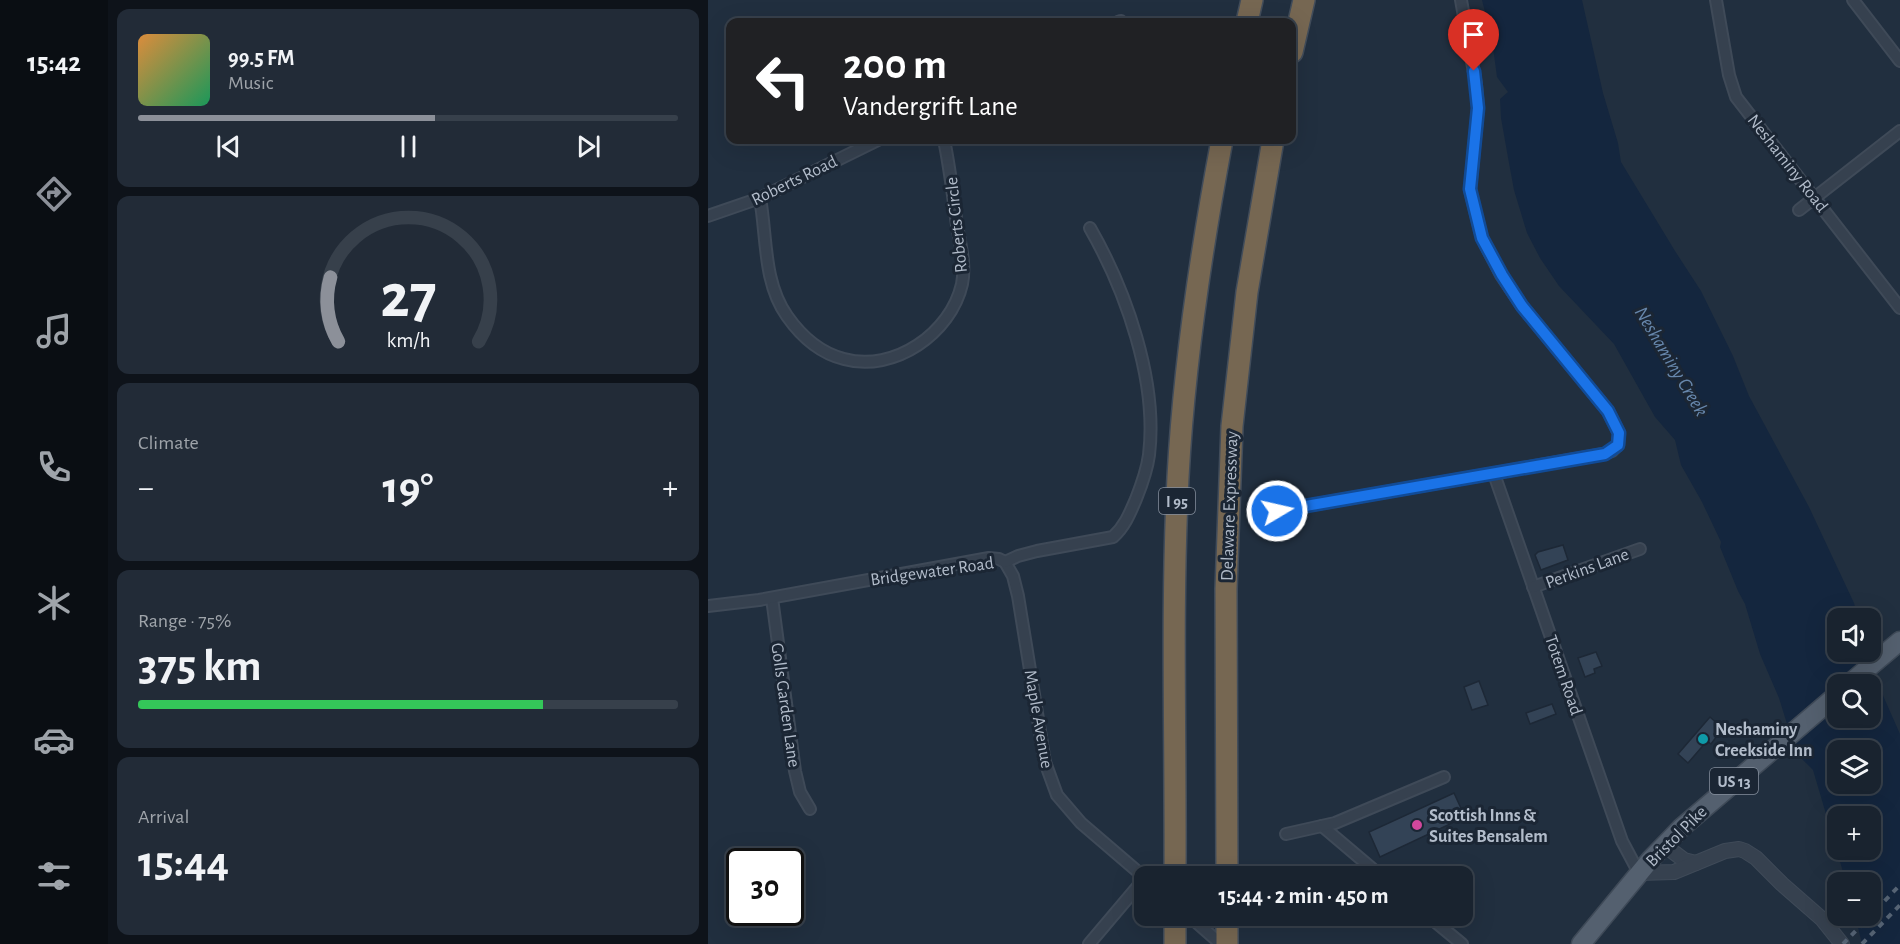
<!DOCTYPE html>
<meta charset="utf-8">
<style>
:root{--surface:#19232f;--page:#222b37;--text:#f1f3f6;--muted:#9fa4aa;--line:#37404b;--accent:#8c9099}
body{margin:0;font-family:"Alegreya Sans",sans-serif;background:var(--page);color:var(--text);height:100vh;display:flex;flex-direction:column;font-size:22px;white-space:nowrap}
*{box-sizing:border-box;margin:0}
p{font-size:20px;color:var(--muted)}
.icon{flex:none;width:33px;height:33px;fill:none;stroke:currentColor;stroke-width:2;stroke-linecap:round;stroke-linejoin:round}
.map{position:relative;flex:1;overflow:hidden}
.details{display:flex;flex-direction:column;gap:9px;padding:9px;background:#0e131a;width:600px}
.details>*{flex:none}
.banner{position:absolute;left:18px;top:18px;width:570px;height:126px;border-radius:12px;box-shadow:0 6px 24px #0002,0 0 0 2px var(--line);background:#202124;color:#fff;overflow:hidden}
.controls{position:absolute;left:1119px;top:608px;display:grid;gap:12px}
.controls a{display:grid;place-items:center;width:54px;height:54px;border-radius:12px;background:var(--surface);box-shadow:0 6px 24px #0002,0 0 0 2px var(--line);font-size:30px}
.speed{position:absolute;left:18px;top:848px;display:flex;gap:12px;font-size:30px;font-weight:700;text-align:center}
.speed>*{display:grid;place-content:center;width:78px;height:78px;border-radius:50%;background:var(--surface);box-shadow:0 6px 24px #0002,0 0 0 2px var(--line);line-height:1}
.speed .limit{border:3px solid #111;border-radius:9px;background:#fff;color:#111}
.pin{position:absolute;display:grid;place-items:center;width:51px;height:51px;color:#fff;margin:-62px -26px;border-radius:50% 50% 50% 0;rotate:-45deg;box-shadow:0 0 6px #0007}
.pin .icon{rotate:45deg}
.me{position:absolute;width:66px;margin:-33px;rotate:81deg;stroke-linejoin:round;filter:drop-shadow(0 0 4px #0008)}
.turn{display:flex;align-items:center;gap:21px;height:126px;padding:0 18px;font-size:27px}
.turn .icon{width:78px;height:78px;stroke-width:2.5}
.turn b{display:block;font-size:42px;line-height:51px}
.big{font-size:45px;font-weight:700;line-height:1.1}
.details .widget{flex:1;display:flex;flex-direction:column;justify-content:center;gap:9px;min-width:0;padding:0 21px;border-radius:12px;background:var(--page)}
.details .dial{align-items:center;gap:0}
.dial svg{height:156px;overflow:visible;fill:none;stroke:var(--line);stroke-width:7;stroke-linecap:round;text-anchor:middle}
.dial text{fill:var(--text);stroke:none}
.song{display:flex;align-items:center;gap:18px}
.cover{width:72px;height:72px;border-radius:9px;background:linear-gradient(135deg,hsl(30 70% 55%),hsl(150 70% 35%))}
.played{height:6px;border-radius:3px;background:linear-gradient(90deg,var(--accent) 55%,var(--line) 55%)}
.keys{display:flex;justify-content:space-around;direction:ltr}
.heat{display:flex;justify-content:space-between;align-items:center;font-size:33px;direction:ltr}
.charge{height:9px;border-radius:4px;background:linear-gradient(90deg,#34c759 75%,var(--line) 0)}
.trip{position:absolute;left:426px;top:866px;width:339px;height:60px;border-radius:12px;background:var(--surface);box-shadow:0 6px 24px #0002,0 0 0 2px var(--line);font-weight:700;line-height:60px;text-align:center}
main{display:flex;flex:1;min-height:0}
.dock{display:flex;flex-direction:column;width:108px;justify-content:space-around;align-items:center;background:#0a0e13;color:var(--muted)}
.dock .icon{width:42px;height:42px}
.dock .active{color:var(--accent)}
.dock b{font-size:27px;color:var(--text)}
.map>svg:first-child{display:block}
.water{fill:#14263e;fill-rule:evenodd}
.building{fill:#334356;stroke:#1d2836;stroke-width:1.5}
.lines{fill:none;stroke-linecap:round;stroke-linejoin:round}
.minor-casing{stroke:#3f4a58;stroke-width:14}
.tertiary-casing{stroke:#3f4a58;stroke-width:16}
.primary-casing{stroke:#3f4a58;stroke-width:21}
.motorway-casing{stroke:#414c5a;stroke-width:24}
.minor{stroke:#36414f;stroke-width:10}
.tertiary{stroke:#36414f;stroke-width:14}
.primary{stroke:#54606f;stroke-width:18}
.motorway{stroke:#766752;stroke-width:21}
.rail{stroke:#576576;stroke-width:4;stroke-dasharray:6 6;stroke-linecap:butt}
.route-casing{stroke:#114b97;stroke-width:15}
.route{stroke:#1a73e8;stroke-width:10}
.culture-dot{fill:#0f9aa8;stroke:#1b2634;stroke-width:2}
.hotel-dot{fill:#d1479c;stroke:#1b2634;stroke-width:2}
.labels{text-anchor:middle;stroke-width:6;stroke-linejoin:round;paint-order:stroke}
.shield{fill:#1b2634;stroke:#858f9d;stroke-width:1.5}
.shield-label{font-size:16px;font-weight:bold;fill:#b2bcca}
.street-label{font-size:18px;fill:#b2bcca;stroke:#1b2634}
.poi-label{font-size:18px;font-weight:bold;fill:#b2bcca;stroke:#1b2634;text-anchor:start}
.water-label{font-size:20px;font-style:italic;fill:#6787ac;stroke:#1b2634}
</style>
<main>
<nav class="dock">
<b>15:42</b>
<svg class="icon active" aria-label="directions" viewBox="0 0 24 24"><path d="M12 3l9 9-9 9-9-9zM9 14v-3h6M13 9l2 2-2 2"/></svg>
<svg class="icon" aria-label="music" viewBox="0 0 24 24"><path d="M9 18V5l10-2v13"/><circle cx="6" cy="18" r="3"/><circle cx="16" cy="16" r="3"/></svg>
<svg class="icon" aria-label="phone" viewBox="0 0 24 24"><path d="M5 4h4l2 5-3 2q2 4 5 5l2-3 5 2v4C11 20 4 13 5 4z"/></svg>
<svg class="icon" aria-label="climate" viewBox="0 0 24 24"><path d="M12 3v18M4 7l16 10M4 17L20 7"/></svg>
<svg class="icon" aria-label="car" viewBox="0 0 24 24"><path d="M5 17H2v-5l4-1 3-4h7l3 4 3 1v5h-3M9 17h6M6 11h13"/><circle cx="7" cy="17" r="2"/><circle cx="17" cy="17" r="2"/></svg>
<svg class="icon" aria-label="filters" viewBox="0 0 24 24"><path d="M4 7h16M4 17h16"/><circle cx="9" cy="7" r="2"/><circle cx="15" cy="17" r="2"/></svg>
</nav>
<section class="details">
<div class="widget">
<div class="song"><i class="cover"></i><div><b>99.5 FM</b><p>Music</p></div></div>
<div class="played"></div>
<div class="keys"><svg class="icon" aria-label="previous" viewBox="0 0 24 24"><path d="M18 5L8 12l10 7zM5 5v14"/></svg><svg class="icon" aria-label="pause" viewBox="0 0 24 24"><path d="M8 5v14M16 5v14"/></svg><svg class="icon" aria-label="next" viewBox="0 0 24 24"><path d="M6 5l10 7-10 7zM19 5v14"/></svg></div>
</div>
<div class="widget dial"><svg viewBox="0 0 100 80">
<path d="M14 69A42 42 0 1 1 86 69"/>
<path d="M14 69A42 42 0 0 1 10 36" stroke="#8c9099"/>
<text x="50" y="56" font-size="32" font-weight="700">27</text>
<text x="50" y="72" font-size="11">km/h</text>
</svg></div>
<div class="widget"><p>Climate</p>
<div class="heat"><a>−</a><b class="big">19°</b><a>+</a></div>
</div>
<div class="widget"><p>Range · 75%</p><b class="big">375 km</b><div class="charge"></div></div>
<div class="widget"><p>Arrival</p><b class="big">15:44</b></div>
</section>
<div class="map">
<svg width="1192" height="944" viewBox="0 0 1192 944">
<rect width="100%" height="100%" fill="#212f3f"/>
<path class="water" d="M774,0H874L895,93L910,143L913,162L967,251L993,291L1025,356L1041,396L1101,507L1146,603L1150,618H1130V651H1161L1173,691L1192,734V944H1154L1147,915H1162V882H1138L1105,770L1088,753L1071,698L1052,654L1037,604L1030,591L1012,547L1013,542L994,502L973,465L967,440L947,417L906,344L851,286L832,258L819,233L806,190L801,163L793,118L792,99L800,92L789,77L784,40ZM1130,684H1162V717H1130ZM1130,750H1162V783H1130ZM1130,816H1162V849H1130Z"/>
<g class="building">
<path d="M855,545L860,560L833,570L827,555L830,552Z"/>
<path d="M888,652L894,666L886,669L887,673L877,677L870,658Z"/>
<path d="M771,681L780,705L764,710L756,687Z"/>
<path d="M844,704L848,714L822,724L818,713Z"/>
<path d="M1002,717L1012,726L1006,734L1009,736L1003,744L999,741L980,763L970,754Z"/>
<path d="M746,793L757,817L672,857L661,832Z"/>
</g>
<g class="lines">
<defs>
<g id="minor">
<path d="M1008,0L1021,75L1028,97L1192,308"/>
<path d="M1145,0L1192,61"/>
<path d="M410,22L413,21"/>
<path d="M52,198C59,237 55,282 79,316C93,336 112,353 136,359C186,373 243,333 254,284C258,264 252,244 249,225C245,197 242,168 236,140"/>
<path d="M1091,210L1192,131"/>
<path d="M0,216L52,198L170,140"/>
<path d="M786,474L914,841L931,873"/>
<path d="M569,511L896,454L904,451L910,445L911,433L900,411L814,306L793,275L774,238L762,190L770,108L768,84L753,0"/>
<path d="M297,562L305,576L310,596L337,762L349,795L373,823L436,877"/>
<path d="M825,587L932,549"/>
<path d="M64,598L87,771L92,792L102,809"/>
<path d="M0,606L51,600L281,558L291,559L297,562L310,556L329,551L405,537C417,526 422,513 428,499C434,484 439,470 441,455C450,381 418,291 382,228"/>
<path d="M614,826L673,876"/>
<path d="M578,834L627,823L736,777"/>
<path d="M480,915L513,944"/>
<path d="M719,915L754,944"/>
<path d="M381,944L436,879"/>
</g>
<g id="tertiary">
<path d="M956,845L976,860L988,863"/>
<path d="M931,873L966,872L1017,851L1031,849L1037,851L1048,858L1074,884L1114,919L1134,944"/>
</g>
<g id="primary">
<path d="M1141,684L1192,641"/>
<path d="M873,944L943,859L973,828L1130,694"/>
</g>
<g id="motorway">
<path d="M539,22L544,0"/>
<path d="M584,52L596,0"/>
<path d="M467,876C468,743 463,610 470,477C476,364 493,251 514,140"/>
<path d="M519,876L518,589L524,426L539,292L565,140"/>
<path d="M467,915V944"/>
<path d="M519,915V944"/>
</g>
</defs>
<use href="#minor" class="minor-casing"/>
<use href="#tertiary" class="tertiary-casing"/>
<use href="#primary" class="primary-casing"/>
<use href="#motorway" class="motorway-casing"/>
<use href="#minor" class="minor"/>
<use href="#tertiary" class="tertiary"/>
<use href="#primary" class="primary"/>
<use href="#motorway" class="motorway"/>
<g class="rail">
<path d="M1135,944L1192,885"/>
<path d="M1154,944L1192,905"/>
</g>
</g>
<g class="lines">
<defs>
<path id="route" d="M569,511L897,454L910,445L911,433L900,411L814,306L794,275L774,238L762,189L770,108L766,71"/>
</defs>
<use href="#route" class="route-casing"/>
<use href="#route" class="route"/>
</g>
<circle class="culture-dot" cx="995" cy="739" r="6"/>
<circle class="hotel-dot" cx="709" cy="825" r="6"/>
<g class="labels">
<g class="shield">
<rect x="451" y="488" width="36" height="26" rx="4.5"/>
<rect x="1002" y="768" width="48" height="26" rx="4.5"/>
</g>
<g class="shield-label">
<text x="469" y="507">I 95</text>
<text x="1026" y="787">US 13</text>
</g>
<g class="street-label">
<text transform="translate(1080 163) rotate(52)" y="6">Neshaminy Road</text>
<text transform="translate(86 180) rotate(-26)" y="6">Roberts Road</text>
<text transform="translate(248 225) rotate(-96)" y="6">Roberts Circle</text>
<text transform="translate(521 506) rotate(-88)" y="6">Delaware Expressway</text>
<text transform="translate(879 568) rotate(-20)" y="6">Perkins Lane</text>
<text transform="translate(224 571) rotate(-8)" y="6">Bridgewater Road</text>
<text transform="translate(856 675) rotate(71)" y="6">Totem Road</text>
<text transform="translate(78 705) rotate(82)" y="6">Golls Garden Lane</text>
<text transform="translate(331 719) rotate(80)" y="6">Maple Avenue</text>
<text transform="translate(968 836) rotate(-45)" y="6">Bristol Pike</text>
</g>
<g class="poi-label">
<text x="1007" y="735">Neshaminy<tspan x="1007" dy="21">Creekside Inn</tspan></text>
<text x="721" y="821">Scottish Inns &amp;<tspan x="721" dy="21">Suites Bensalem</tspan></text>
</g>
<g class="water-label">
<text transform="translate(964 361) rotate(59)" y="7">Neshaminy Creek</text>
</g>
</g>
</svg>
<div class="controls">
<a><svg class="icon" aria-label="sound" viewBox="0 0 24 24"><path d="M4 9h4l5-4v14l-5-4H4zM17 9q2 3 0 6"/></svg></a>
<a><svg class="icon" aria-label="search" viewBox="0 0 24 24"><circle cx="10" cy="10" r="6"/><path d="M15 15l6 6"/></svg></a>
<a><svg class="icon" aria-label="layers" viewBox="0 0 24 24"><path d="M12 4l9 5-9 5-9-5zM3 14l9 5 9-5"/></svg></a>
<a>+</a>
<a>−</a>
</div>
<div class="speed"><div class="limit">30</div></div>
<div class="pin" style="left:766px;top:71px;background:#d93025"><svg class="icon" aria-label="arrive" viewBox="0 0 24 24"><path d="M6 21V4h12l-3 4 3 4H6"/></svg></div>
<svg class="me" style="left:569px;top:511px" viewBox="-20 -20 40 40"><circle r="17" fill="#1a73e8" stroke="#fff" stroke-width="3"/><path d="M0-11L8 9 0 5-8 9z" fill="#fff"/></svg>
<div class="trip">15:44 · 2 min · 450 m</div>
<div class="banner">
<div class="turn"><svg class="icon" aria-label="left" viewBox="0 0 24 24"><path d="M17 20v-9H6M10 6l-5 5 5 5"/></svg><div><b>200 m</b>Vandergrift Lane</div></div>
</div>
</div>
</main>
